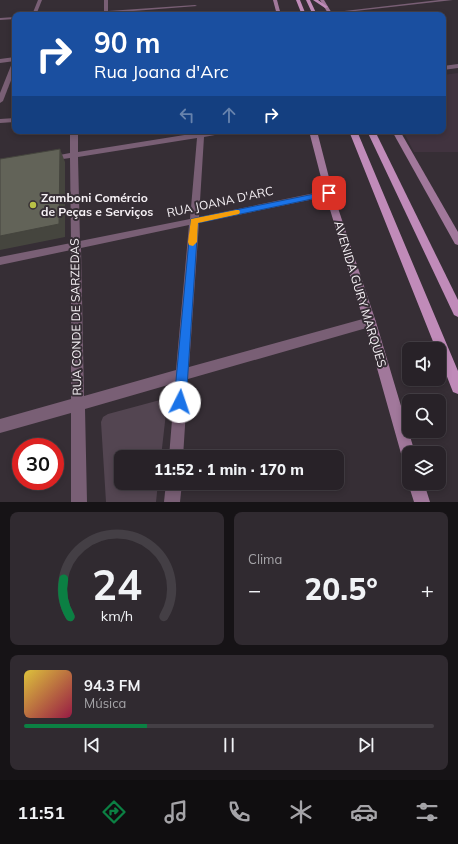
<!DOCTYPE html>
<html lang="pt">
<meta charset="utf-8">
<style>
:root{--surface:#282228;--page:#302a30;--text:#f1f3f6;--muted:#a5a4a8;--line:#443f45;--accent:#0b8043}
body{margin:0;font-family:Mulish,sans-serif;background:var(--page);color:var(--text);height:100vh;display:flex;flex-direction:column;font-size:15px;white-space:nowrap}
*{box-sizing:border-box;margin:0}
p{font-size:13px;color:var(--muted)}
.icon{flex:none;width:22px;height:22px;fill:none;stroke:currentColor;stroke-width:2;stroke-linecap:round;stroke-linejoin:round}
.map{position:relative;height:502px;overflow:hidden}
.details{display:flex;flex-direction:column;gap:10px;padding:10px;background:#161316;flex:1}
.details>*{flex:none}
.banner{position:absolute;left:12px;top:12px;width:434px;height:122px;border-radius:8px;box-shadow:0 2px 6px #0003,0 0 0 1px var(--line);background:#1a4fa0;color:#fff;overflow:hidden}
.tools{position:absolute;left:402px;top:342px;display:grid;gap:8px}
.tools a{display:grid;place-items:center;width:44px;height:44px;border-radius:8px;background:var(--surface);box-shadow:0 2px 6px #0003,0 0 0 1px var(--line);font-size:20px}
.speed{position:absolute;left:12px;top:438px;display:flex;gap:8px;font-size:20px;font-weight:700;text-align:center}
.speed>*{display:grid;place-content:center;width:52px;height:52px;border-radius:50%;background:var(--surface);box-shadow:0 2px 6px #0003,0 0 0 1px var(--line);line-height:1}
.speed .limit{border:6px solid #d22;background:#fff;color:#111}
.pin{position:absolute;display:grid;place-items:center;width:34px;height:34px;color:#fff;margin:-17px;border-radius:8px;box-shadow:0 2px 6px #0006}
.me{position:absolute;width:44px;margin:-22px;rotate:4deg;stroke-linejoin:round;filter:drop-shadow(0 0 3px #0008)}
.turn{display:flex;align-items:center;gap:14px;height:84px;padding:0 16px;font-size:18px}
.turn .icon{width:52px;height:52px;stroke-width:2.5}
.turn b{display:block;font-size:28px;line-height:34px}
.lanes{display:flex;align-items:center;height:38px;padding:0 16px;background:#0003;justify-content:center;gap:20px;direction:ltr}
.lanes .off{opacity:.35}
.big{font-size:30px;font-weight:800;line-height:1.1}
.details .tile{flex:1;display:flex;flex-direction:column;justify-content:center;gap:6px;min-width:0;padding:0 14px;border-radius:8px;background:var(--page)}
.details .dial{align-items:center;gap:0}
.dial svg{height:104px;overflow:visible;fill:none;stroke:var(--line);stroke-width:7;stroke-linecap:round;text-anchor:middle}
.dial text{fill:var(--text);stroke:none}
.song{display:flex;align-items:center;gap:12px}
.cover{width:48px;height:48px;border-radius:6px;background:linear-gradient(135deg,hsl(50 70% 55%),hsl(340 70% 35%))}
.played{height:4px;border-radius:2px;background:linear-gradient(90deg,var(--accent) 30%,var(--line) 30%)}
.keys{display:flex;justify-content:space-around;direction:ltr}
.heat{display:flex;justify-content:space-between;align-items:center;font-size:22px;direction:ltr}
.details .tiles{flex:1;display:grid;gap:10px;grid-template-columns:1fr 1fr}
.tile:last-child{grid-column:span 2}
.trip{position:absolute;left:114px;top:450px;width:230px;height:40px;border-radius:8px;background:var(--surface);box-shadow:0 2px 6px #0003,0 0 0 1px var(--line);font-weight:800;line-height:40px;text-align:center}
.tabs{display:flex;height:64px;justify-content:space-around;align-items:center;background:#100e10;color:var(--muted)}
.tabs .icon{width:28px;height:28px}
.tabs .active{color:var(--accent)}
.tabs b{font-size:18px;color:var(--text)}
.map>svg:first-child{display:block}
.built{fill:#41333f}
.green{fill:#534551}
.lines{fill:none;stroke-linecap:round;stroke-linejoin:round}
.minor{fill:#795f75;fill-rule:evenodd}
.tertiary{fill:#795f75;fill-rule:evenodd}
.secondary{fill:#a1789b;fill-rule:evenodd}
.primary{fill:#c08bb9;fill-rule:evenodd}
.shaded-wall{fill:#45453e}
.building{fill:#626358;stroke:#45453e}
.route{fill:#1a73e8;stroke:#114b97}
.slow{fill:#f59e0b}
.poi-dot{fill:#b8c146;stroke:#362e35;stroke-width:1.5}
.labels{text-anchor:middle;stroke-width:4;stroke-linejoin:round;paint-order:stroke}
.poi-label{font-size:12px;font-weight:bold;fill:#f7f2f6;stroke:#362e35;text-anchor:start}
.street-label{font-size:12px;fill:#f7f2f6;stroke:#362e35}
</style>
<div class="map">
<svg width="458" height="502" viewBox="0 0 458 502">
<rect width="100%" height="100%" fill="#362e35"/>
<path class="built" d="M458,73V152H414L403,131H443V75Z"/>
<path class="green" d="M160,400L164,401L167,404L161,457H121V483H158L156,502H106L101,422L103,417L108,414Z"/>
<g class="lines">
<g class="minor">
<path d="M38,0H42L36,15H32Z"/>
<path d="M104,0H108V11L195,5L197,6L108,13V15H104V14L63,15L104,11Z"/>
<path d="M439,0H453L329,14L327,13Z"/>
<path d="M15,17V19L0,20V18Z"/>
<path d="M15,57V61L0,63V59Z"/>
<path d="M15,61V70L3,101L0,103V93L12,63Z"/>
<path d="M15,118V122L0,123V119Z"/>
<path d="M70,131H78V152L197,133V131H205V132L230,131L226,133L204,137L199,217L329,190L333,193L329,196L199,223L189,367L370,317L374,318L376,322L374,326L370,327L188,379L183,457H169L175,383L85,409L87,502H71V413L0,433V419L71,399V250L0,265V257L71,243L70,158L49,161L45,159L49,157L70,153ZM197,138L190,219L80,241L78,157ZM189,225L176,370L84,396L81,248Z"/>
<path d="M166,483H182L180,502H164Z"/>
</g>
<path class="tertiary" d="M458,64V68L443,70V66Z"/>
<g class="secondary">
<path d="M273,0H277L281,15H277Z"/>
<path d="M320,0H324L333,15H329Z"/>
<path d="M309,131H317L333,193L376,322L415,453H409V464L404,462L402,457L364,322L325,193Z"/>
<path d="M392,131H400L458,232V245L455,244Z"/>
<path d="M409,481V483H424L430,502H414L408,483Z"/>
</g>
<g class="primary">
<path d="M296,0H300L306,15H302Z"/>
<path d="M306,0H310L317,15H313Z"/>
<path d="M313,0H318L328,7L325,8Z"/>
<path d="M349,131H357L458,371V394L453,392L451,387L439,356V349H436Z"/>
<path d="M367,131H375L458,300V317L454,315Z"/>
</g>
</g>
<path class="shaded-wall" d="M60,149L65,162V237L0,250V236Z"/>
<path class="building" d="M60,149L59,224L0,236V159Z"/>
<path class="route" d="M329,191L333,193L331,195L198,223L186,402L184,407L180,409L176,407L174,402L191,219Z"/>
<path class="slow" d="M236,210H239L240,212L239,214L198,223L197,242L193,246L189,245L188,242L191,219Z"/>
<circle class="poi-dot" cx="33" cy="205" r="4"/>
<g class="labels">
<g class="poi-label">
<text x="41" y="202">Zamboni Comércio<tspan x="41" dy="14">de Peças e Serviços</tspan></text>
</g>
<g class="street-label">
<text transform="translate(220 202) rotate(-12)" y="4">RUA JOANA D'ARC</text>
<text transform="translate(360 294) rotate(73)" y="4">AVENIDA GURY MARQUES</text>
<text transform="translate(76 317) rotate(-91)" y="4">RUA CONDE DE SARZEDAS</text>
</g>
</g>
</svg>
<div class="tools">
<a><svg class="icon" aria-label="sound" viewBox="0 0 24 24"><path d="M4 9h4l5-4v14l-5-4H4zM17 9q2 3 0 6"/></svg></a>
<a><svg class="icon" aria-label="search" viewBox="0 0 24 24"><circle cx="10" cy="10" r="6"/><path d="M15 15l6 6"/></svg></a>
<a><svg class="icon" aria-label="layers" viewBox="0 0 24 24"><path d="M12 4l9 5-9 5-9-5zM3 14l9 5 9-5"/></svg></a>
</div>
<div class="speed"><div class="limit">30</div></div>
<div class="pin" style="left:329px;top:193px;background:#d93025"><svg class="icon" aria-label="arrive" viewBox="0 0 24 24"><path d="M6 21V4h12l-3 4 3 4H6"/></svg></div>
<svg class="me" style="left:180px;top:402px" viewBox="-20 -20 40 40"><circle r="19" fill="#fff"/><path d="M0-13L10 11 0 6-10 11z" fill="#1a73e8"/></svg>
<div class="trip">11:52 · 1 min · 170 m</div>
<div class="banner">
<div class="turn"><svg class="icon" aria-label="right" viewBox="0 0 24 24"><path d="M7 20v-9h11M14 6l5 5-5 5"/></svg><div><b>90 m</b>Rua Joana d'Arc</div></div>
<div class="lanes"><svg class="icon off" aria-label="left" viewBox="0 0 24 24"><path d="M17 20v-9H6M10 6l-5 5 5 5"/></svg><svg class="icon off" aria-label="ahead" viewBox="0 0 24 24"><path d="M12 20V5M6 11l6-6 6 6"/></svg><svg class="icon" aria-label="right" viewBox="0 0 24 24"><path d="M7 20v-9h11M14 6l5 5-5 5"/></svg></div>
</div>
</div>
<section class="details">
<div class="tiles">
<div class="tile dial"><svg viewBox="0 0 100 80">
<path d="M14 69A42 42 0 1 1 86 69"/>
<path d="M14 69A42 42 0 0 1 9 40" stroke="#0b8043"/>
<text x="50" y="56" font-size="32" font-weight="700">24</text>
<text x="50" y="72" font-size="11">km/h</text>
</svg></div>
<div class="tile"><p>Clima</p>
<div class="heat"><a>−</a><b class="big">20.5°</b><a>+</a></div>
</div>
<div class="tile">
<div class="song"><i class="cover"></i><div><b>94.3 FM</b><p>Música</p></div></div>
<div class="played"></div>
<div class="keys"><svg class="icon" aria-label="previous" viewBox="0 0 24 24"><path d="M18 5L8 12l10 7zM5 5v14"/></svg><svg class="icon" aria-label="pause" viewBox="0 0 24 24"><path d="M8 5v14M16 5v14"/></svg><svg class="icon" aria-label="next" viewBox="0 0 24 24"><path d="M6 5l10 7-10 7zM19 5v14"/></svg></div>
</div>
</div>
</section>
<nav class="tabs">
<b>11:51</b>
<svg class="icon active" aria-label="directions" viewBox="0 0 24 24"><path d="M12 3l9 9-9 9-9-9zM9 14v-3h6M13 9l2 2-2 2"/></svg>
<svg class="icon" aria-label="music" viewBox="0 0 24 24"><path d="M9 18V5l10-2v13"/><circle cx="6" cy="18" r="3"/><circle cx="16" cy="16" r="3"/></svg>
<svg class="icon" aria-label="phone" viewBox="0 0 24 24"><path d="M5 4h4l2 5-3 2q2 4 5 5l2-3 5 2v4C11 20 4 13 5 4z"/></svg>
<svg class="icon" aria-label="climate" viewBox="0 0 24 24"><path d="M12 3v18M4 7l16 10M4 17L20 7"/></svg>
<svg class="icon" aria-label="car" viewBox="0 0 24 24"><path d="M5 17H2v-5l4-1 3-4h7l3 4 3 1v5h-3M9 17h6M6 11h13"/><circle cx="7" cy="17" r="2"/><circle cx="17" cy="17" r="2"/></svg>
<svg class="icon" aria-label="filters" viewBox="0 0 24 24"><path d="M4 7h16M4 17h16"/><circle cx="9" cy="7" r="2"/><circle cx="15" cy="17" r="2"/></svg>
</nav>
